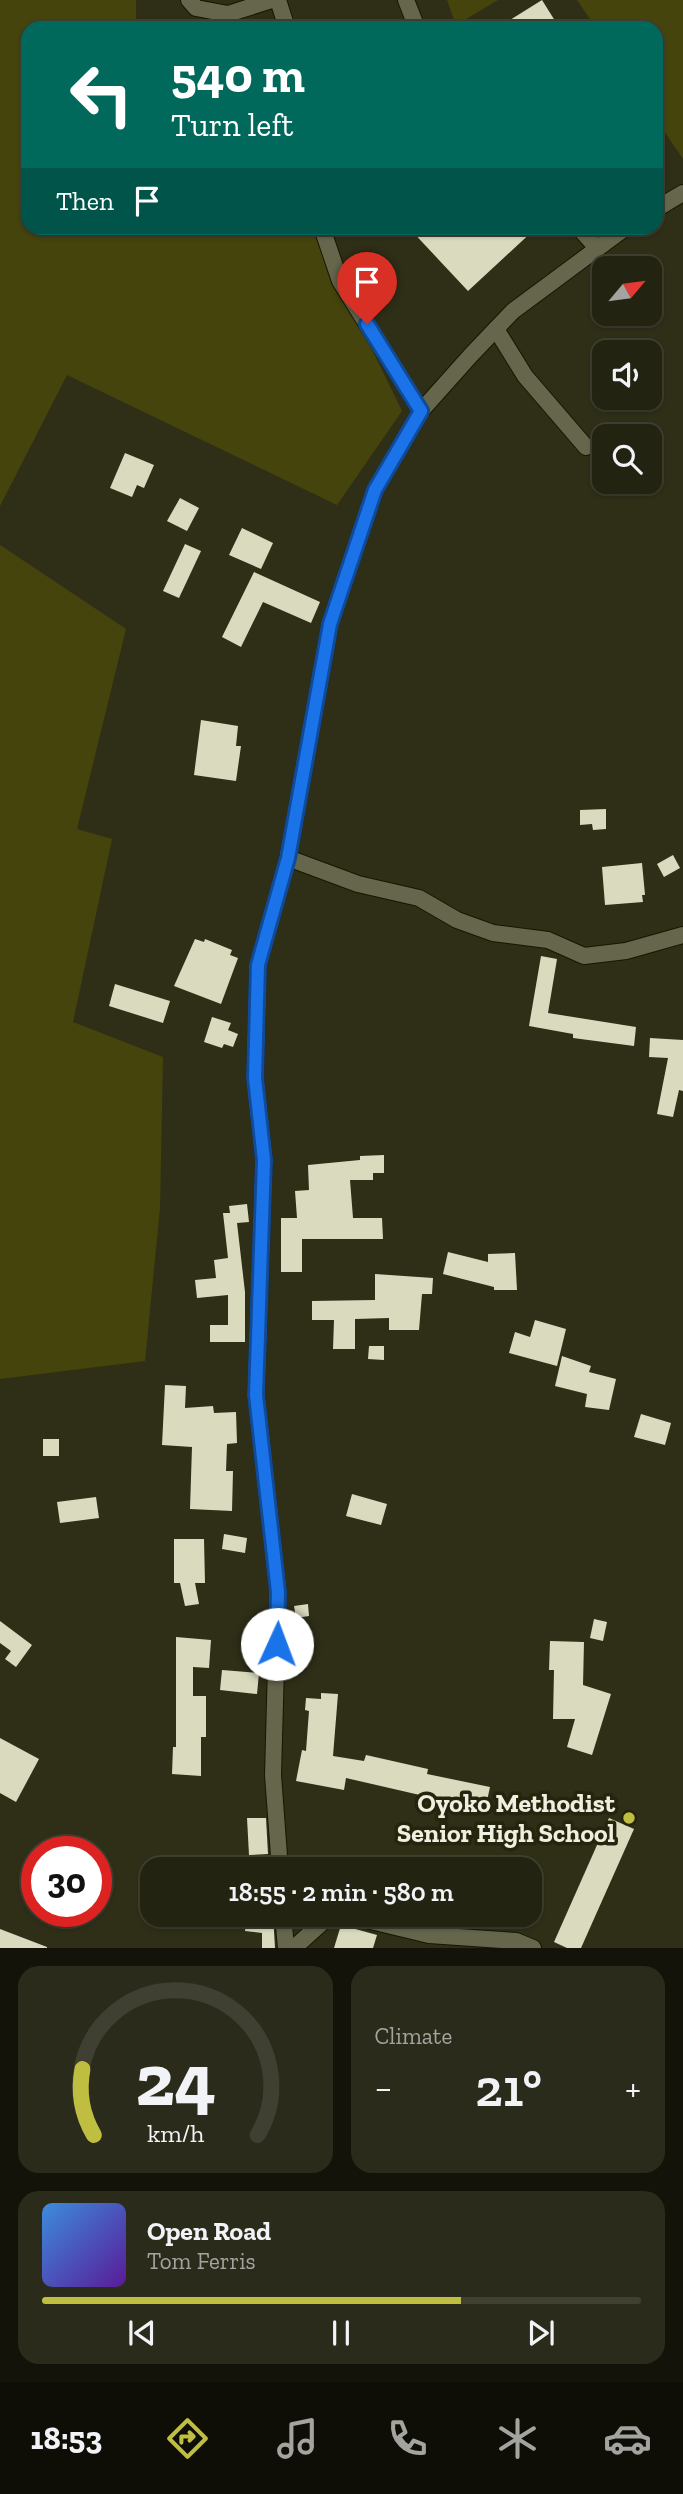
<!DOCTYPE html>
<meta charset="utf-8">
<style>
:root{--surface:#232312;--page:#2b2b1b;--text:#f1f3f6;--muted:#a3a49f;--line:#404032;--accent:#c0be41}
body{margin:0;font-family:"Zilla Slab",serif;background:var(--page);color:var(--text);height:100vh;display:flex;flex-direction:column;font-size:26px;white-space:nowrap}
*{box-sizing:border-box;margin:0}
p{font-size:23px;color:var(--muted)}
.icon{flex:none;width:38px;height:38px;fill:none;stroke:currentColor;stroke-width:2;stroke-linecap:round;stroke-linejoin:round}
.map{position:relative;height:1948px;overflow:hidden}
.drawer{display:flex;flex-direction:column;gap:18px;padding:18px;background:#13130a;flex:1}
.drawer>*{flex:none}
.guide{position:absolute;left:21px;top:21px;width:642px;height:214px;border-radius:21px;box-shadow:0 2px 5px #0004,0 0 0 2px var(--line);background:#00695c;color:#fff;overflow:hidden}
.needle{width:46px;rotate:61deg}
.fabs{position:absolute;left:592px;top:256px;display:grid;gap:14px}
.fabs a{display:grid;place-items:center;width:70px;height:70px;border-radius:14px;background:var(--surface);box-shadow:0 2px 5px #0004,0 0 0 2px var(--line);font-size:35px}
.speed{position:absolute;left:21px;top:1836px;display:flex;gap:14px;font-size:35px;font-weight:700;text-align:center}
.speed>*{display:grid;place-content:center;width:91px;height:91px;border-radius:50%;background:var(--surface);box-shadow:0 2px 5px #0004,0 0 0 2px var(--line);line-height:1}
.speed .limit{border:10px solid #d22;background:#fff;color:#111}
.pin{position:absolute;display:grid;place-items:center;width:60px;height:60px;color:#fff;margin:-72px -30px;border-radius:50% 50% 50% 0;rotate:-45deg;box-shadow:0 0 7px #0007}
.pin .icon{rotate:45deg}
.me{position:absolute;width:77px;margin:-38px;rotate:2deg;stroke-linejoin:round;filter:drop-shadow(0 0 5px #0008)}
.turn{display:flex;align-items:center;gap:24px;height:147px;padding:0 35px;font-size:32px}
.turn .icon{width:91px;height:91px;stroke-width:2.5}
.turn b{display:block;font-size:49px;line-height:60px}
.then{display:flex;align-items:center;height:66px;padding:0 35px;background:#0003;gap:14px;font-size:26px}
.big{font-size:52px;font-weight:600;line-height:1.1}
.drawer .widget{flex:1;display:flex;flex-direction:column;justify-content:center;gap:10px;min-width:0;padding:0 24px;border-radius:21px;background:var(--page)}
.drawer .dial{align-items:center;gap:0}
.dial svg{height:182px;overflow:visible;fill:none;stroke:var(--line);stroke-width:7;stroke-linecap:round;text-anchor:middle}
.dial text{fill:var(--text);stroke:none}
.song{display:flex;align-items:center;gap:21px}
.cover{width:84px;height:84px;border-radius:10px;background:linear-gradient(135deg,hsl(210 70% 55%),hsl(270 70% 35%))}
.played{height:7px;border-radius:4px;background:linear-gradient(90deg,var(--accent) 70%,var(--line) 70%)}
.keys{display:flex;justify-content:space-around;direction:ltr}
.heat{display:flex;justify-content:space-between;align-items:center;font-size:38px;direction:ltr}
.drawer .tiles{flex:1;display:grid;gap:18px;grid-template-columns:1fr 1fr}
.widget:last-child{grid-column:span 2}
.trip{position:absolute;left:140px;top:1857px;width:402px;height:70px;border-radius:21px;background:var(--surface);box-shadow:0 2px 5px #0004,0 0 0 2px var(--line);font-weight:600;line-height:70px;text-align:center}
.dock{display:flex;height:112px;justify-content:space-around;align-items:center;background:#0e0e07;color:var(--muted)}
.dock .icon{width:49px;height:49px}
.dock .on{color:var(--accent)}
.dock b{font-size:32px;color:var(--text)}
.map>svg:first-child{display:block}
.green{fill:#45440c}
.building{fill:#dadbbe}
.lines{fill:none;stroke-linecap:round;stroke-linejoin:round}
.minor-casing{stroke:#171702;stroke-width:18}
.minor{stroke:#65664c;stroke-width:16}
.route-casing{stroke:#114b97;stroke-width:18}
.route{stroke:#1a73e8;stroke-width:12}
.poi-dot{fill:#c0be41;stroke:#25250e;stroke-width:2.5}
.labels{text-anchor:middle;stroke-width:7;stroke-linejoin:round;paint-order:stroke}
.poi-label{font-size:26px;font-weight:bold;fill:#efefe1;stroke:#25250e;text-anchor:end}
</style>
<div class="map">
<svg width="683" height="1948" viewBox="0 0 683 1948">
<rect width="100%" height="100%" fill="#2f2f18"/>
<g class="green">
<path d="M0,0H136V28H28V228H313L402,411L337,505L67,375L0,506Z"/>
<path d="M447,0H498L456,25Z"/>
<path d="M577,0H683V159L656,119V28H596Z"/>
<path d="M0,545L126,629L77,829L112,839L73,1022L163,1057L160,1208L145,1361L0,1379Z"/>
</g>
<g class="building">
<path d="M542,0L557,24L550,28H497Z"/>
<path d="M409,228H536L468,291Z"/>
<path d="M125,453L154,465L144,488L137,485L132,497L110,488Z"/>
<path d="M180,498L199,508L187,531L167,521Z"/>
<path d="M242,528L273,543L261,569L229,555Z"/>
<path d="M185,544L201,551L179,598L163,591Z"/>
<path d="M254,572L320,602L311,623L263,602L241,647L222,637Z"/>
<path d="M201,720L238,726L236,746H241L236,781L194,775Z"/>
<path d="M606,809V829L593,830L592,824L580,825V810Z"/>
<path d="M673,855L680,868L664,877L657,864Z"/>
<path d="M642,863L645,895H642L643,902L605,905L602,867Z"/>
<path d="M195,939L204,942L205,939L232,950L230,955L238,958L221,1004L174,986Z"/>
<path d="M541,956L557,959L548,1013L636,1027L634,1046L573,1038V1034L529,1026Z"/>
<path d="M115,984L170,1001L163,1023L109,1006Z"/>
<path d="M212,1017L231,1023L228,1030L238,1034L233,1047L224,1044L222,1048L204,1042Z"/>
<path d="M650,1038L683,1040V1091L679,1090L673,1117L657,1114L668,1058L649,1057Z"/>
<path d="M384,1155V1173H373V1180H350L353,1218H382L383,1239H302V1272H281V1218H297L295,1191L309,1190L308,1165L360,1160V1156Z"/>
<path d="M247,1204L249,1222L237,1223L245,1292V1342H210V1325H228V1295L197,1298L195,1280L216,1278L214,1260L228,1258L223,1213H230L229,1206Z"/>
<path d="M448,1252L488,1262V1254L515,1253L517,1290H494V1287L443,1274Z"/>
<path d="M375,1274L433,1278L432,1294H422L419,1330H389V1318L355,1319V1349H333L334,1320H312V1301L375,1300Z"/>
<path d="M535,1320L566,1329L557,1366L509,1353L515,1332L530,1337Z"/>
<path d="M369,1346H384V1360L368,1359Z"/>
<path d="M562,1356L591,1366L589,1372L616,1379L609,1410L585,1407L587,1394L555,1386Z"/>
<path d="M165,1385L186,1386L185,1408L213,1406L214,1413L236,1412L237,1443L227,1444L226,1471H233L232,1511L190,1509L192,1447L162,1445Z"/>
<path d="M641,1414L671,1423L665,1445L634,1437Z"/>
<rect x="43" y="1439" width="16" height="17"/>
<path d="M352,1494L387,1504L381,1525L346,1516Z"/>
<path d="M96,1497L99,1518L60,1523L57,1502Z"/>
<path d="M224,1534L247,1538L245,1553L222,1549Z"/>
<path d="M174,1539H204L205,1583H195L199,1604L185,1606L180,1583H174Z"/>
<path d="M308,1604L309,1616L296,1618L294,1606Z"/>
<path d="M594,1619L607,1622L603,1641L590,1638Z"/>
<path d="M0,1621L32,1645L16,1667L5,1659L11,1651L0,1643Z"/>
<path d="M176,1637L211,1640L209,1668L193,1667V1696H206V1737H201V1776L172,1774L173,1747H176Z"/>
<path d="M550,1641L584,1642L583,1685L611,1694L592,1755L567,1747L575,1719H553L554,1670H549Z"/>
<path d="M222,1670L259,1673L257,1694L220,1690Z"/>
<path d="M321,1693L338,1694L333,1756L364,1761L366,1755L428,1769L427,1774L490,1787L485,1810L346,1778L344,1790L296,1781L302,1750L306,1751L309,1711L305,1710L306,1698L321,1699Z"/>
<path d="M0,1738L39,1759L16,1802L0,1793Z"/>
<path d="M247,1818H266L268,1854L249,1855Z"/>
<path d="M609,1818L634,1829L581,1948H567L554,1942Z"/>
<path d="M257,1856H269V1869H258Z"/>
<path d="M247,1914H273L275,1948H262V1933L245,1931Z"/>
<path d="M341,1925L377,1935L373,1948H334Z"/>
<path d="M0,1929L47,1947V1948H0Z"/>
</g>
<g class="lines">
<defs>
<g id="minor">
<path d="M189,0L196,8L228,14L272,0"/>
<path d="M278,0L287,28"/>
<path d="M406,0L417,28"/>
<path d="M656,209L683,193"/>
<path d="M322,228L340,281L421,411"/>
<path d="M579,228L597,248"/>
<path d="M496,329L525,376L586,447"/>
<path d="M288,858L358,884L419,898L457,920L493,933L548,940L584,956L626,951L683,935"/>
<path d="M280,1869L273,1775L278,1592L256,1395L264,1160L255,1078L258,965L288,858L330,624L375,490L421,411L471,355L513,311L625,228"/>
<path d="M283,1914L286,1948"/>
<path d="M342,1914L429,1935L516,1941L533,1948"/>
<path d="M294,1948L327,1918L340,1914"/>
</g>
</defs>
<use href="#minor" class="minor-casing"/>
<use href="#minor" class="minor"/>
</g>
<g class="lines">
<defs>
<path id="route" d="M277,1644L278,1592L256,1395L264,1160L255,1078L258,965L288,858L330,624L375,490L421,411L367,324"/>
</defs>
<use href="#route" class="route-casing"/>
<use href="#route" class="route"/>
</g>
<circle class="poi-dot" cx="629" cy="1818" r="7"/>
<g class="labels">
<g class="poi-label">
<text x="615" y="1812">Oyoko Methodist<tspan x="615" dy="30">Senior High School</tspan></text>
</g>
</g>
</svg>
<div class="fabs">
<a><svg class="needle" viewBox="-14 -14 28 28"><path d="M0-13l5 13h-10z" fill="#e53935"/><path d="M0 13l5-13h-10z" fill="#a3a49f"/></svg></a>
<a><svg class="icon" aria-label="sound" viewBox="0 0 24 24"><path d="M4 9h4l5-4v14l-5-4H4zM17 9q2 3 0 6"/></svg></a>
<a><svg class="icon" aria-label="search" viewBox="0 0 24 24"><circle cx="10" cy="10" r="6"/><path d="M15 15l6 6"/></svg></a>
</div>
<div class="speed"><div class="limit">30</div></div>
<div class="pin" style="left:367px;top:324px;background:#d93025"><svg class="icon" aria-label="arrive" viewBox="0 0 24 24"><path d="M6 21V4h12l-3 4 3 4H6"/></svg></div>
<svg class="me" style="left:277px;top:1644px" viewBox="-20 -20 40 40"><circle r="19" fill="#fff"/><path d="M0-13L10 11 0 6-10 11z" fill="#1a73e8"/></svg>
<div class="trip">18:55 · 2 min · 580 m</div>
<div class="guide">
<div class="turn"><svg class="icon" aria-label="left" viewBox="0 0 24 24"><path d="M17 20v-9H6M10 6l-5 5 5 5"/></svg><div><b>540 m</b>Turn left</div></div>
<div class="then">Then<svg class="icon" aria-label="arrive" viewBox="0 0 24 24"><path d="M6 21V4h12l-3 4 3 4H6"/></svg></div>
</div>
</div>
<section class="drawer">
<div class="tiles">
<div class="widget dial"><svg viewBox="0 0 100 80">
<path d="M14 69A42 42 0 1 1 86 69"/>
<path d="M14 69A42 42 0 0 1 9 40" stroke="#c0be41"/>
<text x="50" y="56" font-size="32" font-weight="700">24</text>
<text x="50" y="72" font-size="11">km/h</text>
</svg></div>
<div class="widget"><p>Climate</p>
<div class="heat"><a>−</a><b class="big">21°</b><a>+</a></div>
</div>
<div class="widget">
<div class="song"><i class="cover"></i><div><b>Open Road</b><p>Tom Ferris</p></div></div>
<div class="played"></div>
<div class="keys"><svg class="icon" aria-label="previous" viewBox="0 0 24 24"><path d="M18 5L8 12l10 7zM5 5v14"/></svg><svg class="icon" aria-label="pause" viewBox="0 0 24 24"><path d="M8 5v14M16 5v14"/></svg><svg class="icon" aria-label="next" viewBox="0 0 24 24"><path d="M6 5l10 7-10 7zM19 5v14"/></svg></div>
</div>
</div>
</section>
<nav class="dock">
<b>18:53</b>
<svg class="icon on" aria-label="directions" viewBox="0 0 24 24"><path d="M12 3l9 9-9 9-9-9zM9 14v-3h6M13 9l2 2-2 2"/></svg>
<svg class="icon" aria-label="music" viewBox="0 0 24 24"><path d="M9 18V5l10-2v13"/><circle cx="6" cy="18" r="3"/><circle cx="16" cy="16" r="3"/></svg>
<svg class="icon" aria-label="phone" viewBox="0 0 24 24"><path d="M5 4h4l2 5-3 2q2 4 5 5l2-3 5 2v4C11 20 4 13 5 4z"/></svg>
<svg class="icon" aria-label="climate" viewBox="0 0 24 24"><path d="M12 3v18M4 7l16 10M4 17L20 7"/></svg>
<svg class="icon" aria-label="car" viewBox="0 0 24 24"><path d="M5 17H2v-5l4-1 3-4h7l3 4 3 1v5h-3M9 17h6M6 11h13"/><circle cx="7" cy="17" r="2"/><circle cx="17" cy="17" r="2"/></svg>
</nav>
